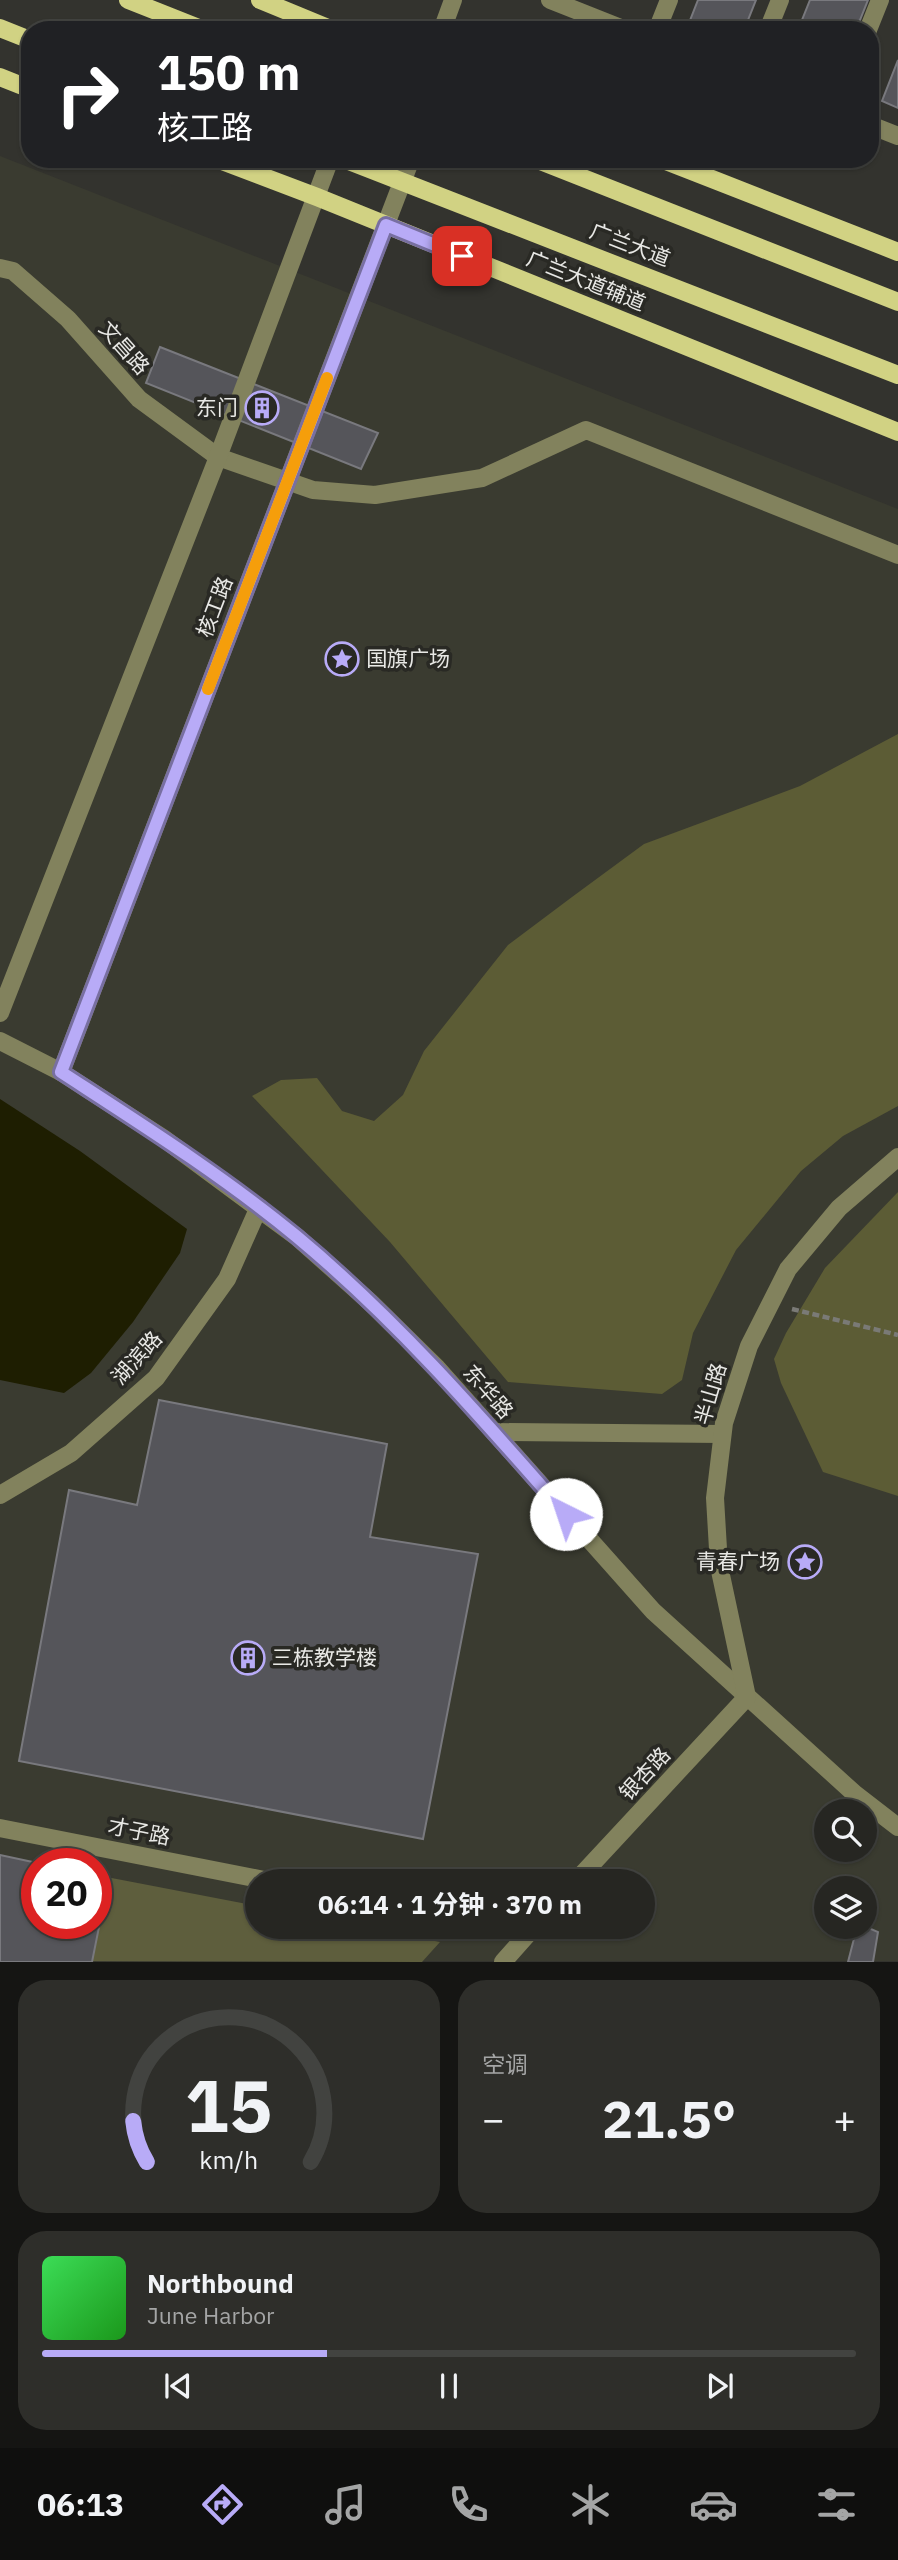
<!DOCTYPE html>
<html lang="zh">
<meta charset="utf-8">
<style>
:root{--surface:#262622;--page:#2e2e2a;--text:#f1f3f6;--muted:#a4a5a5;--line:#424340;--accent:#b8abf7}
body{margin:0;font-family:"IBM Plex Sans","Noto Sans SC",sans-serif;background:var(--page);color:var(--text);height:100vh;display:flex;flex-direction:column;font-size:26px;white-space:nowrap}
*{box-sizing:border-box;margin:0}
p{font-size:23px;color:var(--muted)}
.icon{flex:none;width:38px;height:38px;fill:none;stroke:currentColor;stroke-width:2;stroke-linecap:round;stroke-linejoin:round}
.map{position:relative;height:1962px;overflow:hidden}
.drawer{display:flex;flex-direction:column;gap:18px;padding:18px;background:#151513;flex:1}
.drawer>*{flex:none}
.guide{position:absolute;left:21px;top:21px;width:858px;height:147px;border-radius:28px;box-shadow:0 2px 5px #0004,0 0 0 2px var(--line);background:#202124;color:#fff;overflow:hidden}
.tools{position:absolute;left:814px;top:1799px;display:grid;gap:14px}
.tools a{display:grid;place-items:center;width:63px;height:63px;border-radius:50%;background:var(--surface);box-shadow:0 2px 5px #0004,0 0 0 2px var(--line);font-size:35px}
.speed{position:absolute;left:21px;top:1848px;display:flex;gap:14px;font-size:35px;font-weight:700;text-align:center}
.speed>*{display:grid;place-content:center;width:91px;height:91px;border-radius:50%;background:var(--surface);box-shadow:0 2px 5px #0004,0 0 0 2px var(--line);line-height:1}
.speed .limit{border:10px solid #d22;background:#fff;color:#111}
.pin{position:absolute;display:grid;place-items:center;width:60px;height:60px;color:#fff;margin:-30px;border-radius:14px;box-shadow:0 4px 10px #0006}
.me{position:absolute;width:77px;margin:-38px;rotate:319deg;stroke-linejoin:round;filter:drop-shadow(0 0 5px #0008)}
.turn{display:flex;align-items:center;gap:24px;height:147px;padding:0 21px;font-size:32px}
.turn .icon{width:91px;height:91px;stroke-width:2.5}
.turn b{display:block;font-size:49px;line-height:60px}
.big{font-size:52px;font-weight:700;line-height:1.1}
.drawer .card{flex:1;display:flex;flex-direction:column;justify-content:center;gap:10px;min-width:0;padding:0 24px;border-radius:28px;background:var(--page)}
.drawer .dial{align-items:center;gap:0}
.dial svg{height:182px;overflow:visible;fill:none;stroke:var(--line);stroke-width:7;stroke-linecap:round;text-anchor:middle}
.dial text{fill:var(--text);stroke:none}
.song{display:flex;align-items:center;gap:21px}
.cover{width:84px;height:84px;border-radius:10px;background:linear-gradient(135deg,hsl(130 70% 55%),hsl(120 70% 35%))}
.played{height:7px;border-radius:4px;background:linear-gradient(90deg,var(--accent) 35%,var(--line) 35%)}
.keys{display:flex;justify-content:space-around;direction:ltr}
.heat{display:flex;justify-content:space-between;align-items:center;font-size:38px;direction:ltr}
.drawer .tiles{flex:1;display:grid;gap:18px;grid-template-columns:1fr 1fr}
.card:last-child{grid-column:span 2}
.trip{position:absolute;left:245px;top:1869px;width:410px;height:70px;border-radius:35px;background:var(--surface);box-shadow:0 2px 5px #0004,0 0 0 2px var(--line);font-weight:700;line-height:70px;text-align:center}
.tabs{display:flex;height:112px;justify-content:space-around;align-items:center;background:#0f0f0e;color:var(--muted)}
.tabs .icon{width:49px;height:49px}
.tabs .on{color:var(--accent)}
.tabs b{font-size:32px;color:var(--text)}
.map>svg:first-child{display:block}
.built{fill:#3a3b30;fill-rule:evenodd}
.green{fill:#5e5e3d}
.forest{fill:#5c5c35}
.water{fill:#1e1e01}
.building{fill:#55555a;stroke:#79797e;stroke-width:2}
.lines{fill:none;stroke-linecap:round;stroke-linejoin:round}
.path{stroke:#7a7a76;stroke-width:4.5;stroke-dasharray:7 3.5;stroke-linecap:butt}
.minor{stroke:#82825d;stroke-width:18}
.major{stroke:#d1d283;stroke-width:18}
.route-casing{stroke:#786fa1;stroke-width:18}
.route{stroke:#b8abf7;stroke-width:12}
.slow{stroke:#f59e0b;stroke-width:12}
.labels{text-anchor:middle;stroke-width:7;stroke-linejoin:round;paint-order:stroke}
.street-label{font-size:21px;fill:#e8e8e5;stroke:#292924}
.poi-label{font-size:21px;fill:#e8e8e5;stroke:#292924;text-anchor:end}
</style>
<div class="map">
<svg width="898" height="1962" viewBox="0 0 898 1962">
<rect width="100%" height="100%" fill="#33332e"/>
<path class="built" d="M0,156L898,509V1961H0ZM826,1811H864V1850H826ZM37,1864H96V1923H37ZM257,1881H642V1927H257ZM826,1888H864V1927H826Z"/>
<path class="green" d="M0,1855L42,1864H37V1923H96V1875L257,1906V1927H363L440,1942L422,1962L0,1961Z"/>
<g class="forest">
<path d="M898,734V1106L843,1136L801,1171L736,1250L693,1333L682,1380L662,1394L508,1382L390,1242L252,1096L281,1080L317,1078L342,1111L374,1121L403,1095L424,1051L508,945L572,897L644,844L800,786Z"/>
<path d="M898,1192V1496L823,1472L781,1383L774,1359L786,1333L825,1268Z"/>
</g>
<path class="water" d="M0,1099L80,1151L187,1229L180,1253L133,1322L91,1373L64,1393L0,1380Z"/>
<g class="building">
<path d="M698,0H756L744,30H705L689,23Z"/>
<path d="M810,0H868L856,30H798Z"/>
<path d="M898,60V108L882,101Z"/>
<path d="M160,347L378,433L361,469L146,383Z"/>
<path d="M159,1400L387,1444L370,1537L478,1554L423,1839L19,1761L69,1490L137,1505Z"/>
<path d="M0,1855L42,1864H37V1923H96V1875L109,1877L92,1962H0Z"/>
<path d="M864,1926L878,1932L873,1962H848L857,1927Z"/>
</g>
<g class="lines">
<path class="path" d="M792,1309L898,1335"/>
<g class="minor">
<path d="M550,0L626,30"/>
<path d="M442,30L453,0"/>
<path d="M657,30L669,0"/>
<path d="M768,30L780,0"/>
<path d="M868,30L880,0"/>
<path d="M870,125L898,136"/>
<path d="M0,268L13,271L68,319L139,399L218,457L313,490L375,495L482,478L586,430L898,555"/>
<path d="M0,1013L218,457L330,159"/>
<path d="M0,1041L61,1072L163,1138L297,1237L370,1302L437,1368L653,1611L855,1794L898,1827"/>
<path d="M61,1072L411,159"/>
<path d="M494,1432L722,1434"/>
<path d="M0,1495L71,1453L156,1378L227,1279L259,1207"/>
<path d="M0,1828L269,1881"/>
<path d="M576,1881L747,1697L719,1566L715,1498L724,1423L749,1346L788,1269L839,1208L898,1157"/>
<path d="M497,1927L529,1933"/>
<path d="M503,1962L534,1927"/>
</g>
<g class="major">
<path d="M128,0L204,30"/>
<path d="M260,0L333,30"/>
<path d="M0,28L30,40"/>
<path d="M0,77L30,89"/>
<path d="M217,159L317,197L898,432"/>
<path d="M344,159L898,375"/>
<path d="M535,159L898,302"/>
<path d="M661,159L898,252"/>
</g>
</g>
<g class="lines">
<defs>
<path id="route" d="M462,256L386,225L61,1072C141,1124 222,1175 296,1236C396,1319 481,1417 566,1514"/>
</defs>
<use href="#route" class="route-casing"/>
<use href="#route" class="route"/>
<path class="slow" d="M208,689L327,378"/>
</g>
<defs>
<symbol id="building-ring" viewBox="-11 -11 22 22"><circle r="9.5" fill="#292924" stroke="#b8abf7" stroke-width="1.5"/><path d="M-4-6H4V6H1V3H-1V6H-4ZM-2.5-4.3h1.7v1.8h-1.7ZM.8-4.3h1.7v1.8H.8ZM-2.5-1h1.7V.8h-1.7ZM.8-1h1.7V.8H.8Z" fill="#b8abf7"/></symbol>
<symbol id="sight-ring" viewBox="-11 -11 22 22"><circle r="9.5" fill="#292924" stroke="#b8abf7" stroke-width="1.5"/><path d="M0-6L1.8-2.2L6-1.7L2.9 1.2L3.7 5.4L0 3.3L-3.7 5.4L-2.9 1.2L-6-1.7L-1.8-2.2Z" fill="#b8abf7"/></symbol>
</defs>
<g fill-rule="evenodd">
<use href="#building-ring" x="243" y="389" width="38" height="38"/>
<use href="#sight-ring" x="323" y="640" width="38" height="38"/>
<use href="#sight-ring" x="786" y="1543" width="38" height="38"/>
<use href="#building-ring" x="229" y="1639" width="38" height="38"/>
</g>
<g class="labels">
<g class="street-label">
<text transform="translate(630 245) rotate(21)" y="7">广兰大道</text>
<text transform="translate(586 281) rotate(22)" y="7">广兰大道辅道</text>
<text transform="translate(124 348) rotate(48)" y="7">文昌路</text>
<text transform="translate(215 607) rotate(-69)" y="7">核工路</text>
<text transform="translate(137 1358) rotate(-48)" y="7">湖滨路</text>
<text transform="translate(488 1392) rotate(49)" y="7">东华路</text>
<text transform="translate(711 1394) rotate(-74)" y="7">半山路</text>
<text transform="translate(645 1774) rotate(-47)" y="7">银杏路</text>
<text transform="translate(139 1832) rotate(11)" y="7">才子路</text>
</g>
<g class="poi-label">
<text x="238" y="415">东门</text>
<text x="366" y="666" text-anchor="start">国旗广场</text>
<text x="780" y="1569">青春广场</text>
<text x="272" y="1665" text-anchor="start">三栋教学楼</text>
</g>
</g>
</svg>
<div class="tools">
<a><svg class="icon" aria-label="search" viewBox="0 0 24 24"><circle cx="10" cy="10" r="6"/><path d="M15 15l6 6"/></svg></a>
<a><svg class="icon" aria-label="layers" viewBox="0 0 24 24"><path d="M12 4l9 5-9 5-9-5zM3 14l9 5 9-5"/></svg></a>
</div>
<div class="speed"><div class="limit">20</div></div>
<div class="pin" style="left:462px;top:256px;background:#d93025"><svg class="icon" aria-label="arrive" viewBox="0 0 24 24"><path d="M6 21V4h12l-3 4 3 4H6"/></svg></div>
<svg class="me" style="left:566px;top:1514px" viewBox="-20 -20 40 40"><circle r="19" fill="#fff"/><path d="M0-13L10 11 0 6-10 11z" fill="#b8abf7"/></svg>
<div class="trip">06:14 · 1 分钟 · 370 m</div>
<div class="guide">
<div class="turn"><svg class="icon" aria-label="right" viewBox="0 0 24 24"><path d="M7 20v-9h11M14 6l5 5-5 5"/></svg><div><b>150 m</b>核工路</div></div>
</div>
</div>
<section class="drawer">
<div class="tiles">
<div class="card dial"><svg viewBox="0 0 100 80">
<path d="M14 69A42 42 0 1 1 86 69"/>
<path d="M14 69A42 42 0 0 1 8 51" stroke="#b8abf7"/>
<text x="50" y="56" font-size="32" font-weight="700">15</text>
<text x="50" y="72" font-size="11">km/h</text>
</svg></div>
<div class="card"><p>空调</p>
<div class="heat"><a>−</a><b class="big">21.5°</b><a>+</a></div>
</div>
<div class="card">
<div class="song"><i class="cover"></i><div><b>Northbound</b><p>June Harbor</p></div></div>
<div class="played"></div>
<div class="keys"><svg class="icon" aria-label="previous" viewBox="0 0 24 24"><path d="M18 5L8 12l10 7zM5 5v14"/></svg><svg class="icon" aria-label="pause" viewBox="0 0 24 24"><path d="M8 5v14M16 5v14"/></svg><svg class="icon" aria-label="next" viewBox="0 0 24 24"><path d="M6 5l10 7-10 7zM19 5v14"/></svg></div>
</div>
</div>
</section>
<nav class="tabs">
<b>06:13</b>
<svg class="icon on" aria-label="directions" viewBox="0 0 24 24"><path d="M12 3l9 9-9 9-9-9zM9 14v-3h6M13 9l2 2-2 2"/></svg>
<svg class="icon" aria-label="music" viewBox="0 0 24 24"><path d="M9 18V5l10-2v13"/><circle cx="6" cy="18" r="3"/><circle cx="16" cy="16" r="3"/></svg>
<svg class="icon" aria-label="phone" viewBox="0 0 24 24"><path d="M5 4h4l2 5-3 2q2 4 5 5l2-3 5 2v4C11 20 4 13 5 4z"/></svg>
<svg class="icon" aria-label="climate" viewBox="0 0 24 24"><path d="M12 3v18M4 7l16 10M4 17L20 7"/></svg>
<svg class="icon" aria-label="car" viewBox="0 0 24 24"><path d="M5 17H2v-5l4-1 3-4h7l3 4 3 1v5h-3M9 17h6M6 11h13"/><circle cx="7" cy="17" r="2"/><circle cx="17" cy="17" r="2"/></svg>
<svg class="icon" aria-label="filters" viewBox="0 0 24 24"><path d="M4 7h16M4 17h16"/><circle cx="9" cy="7" r="2"/><circle cx="15" cy="17" r="2"/></svg>
</nav>
